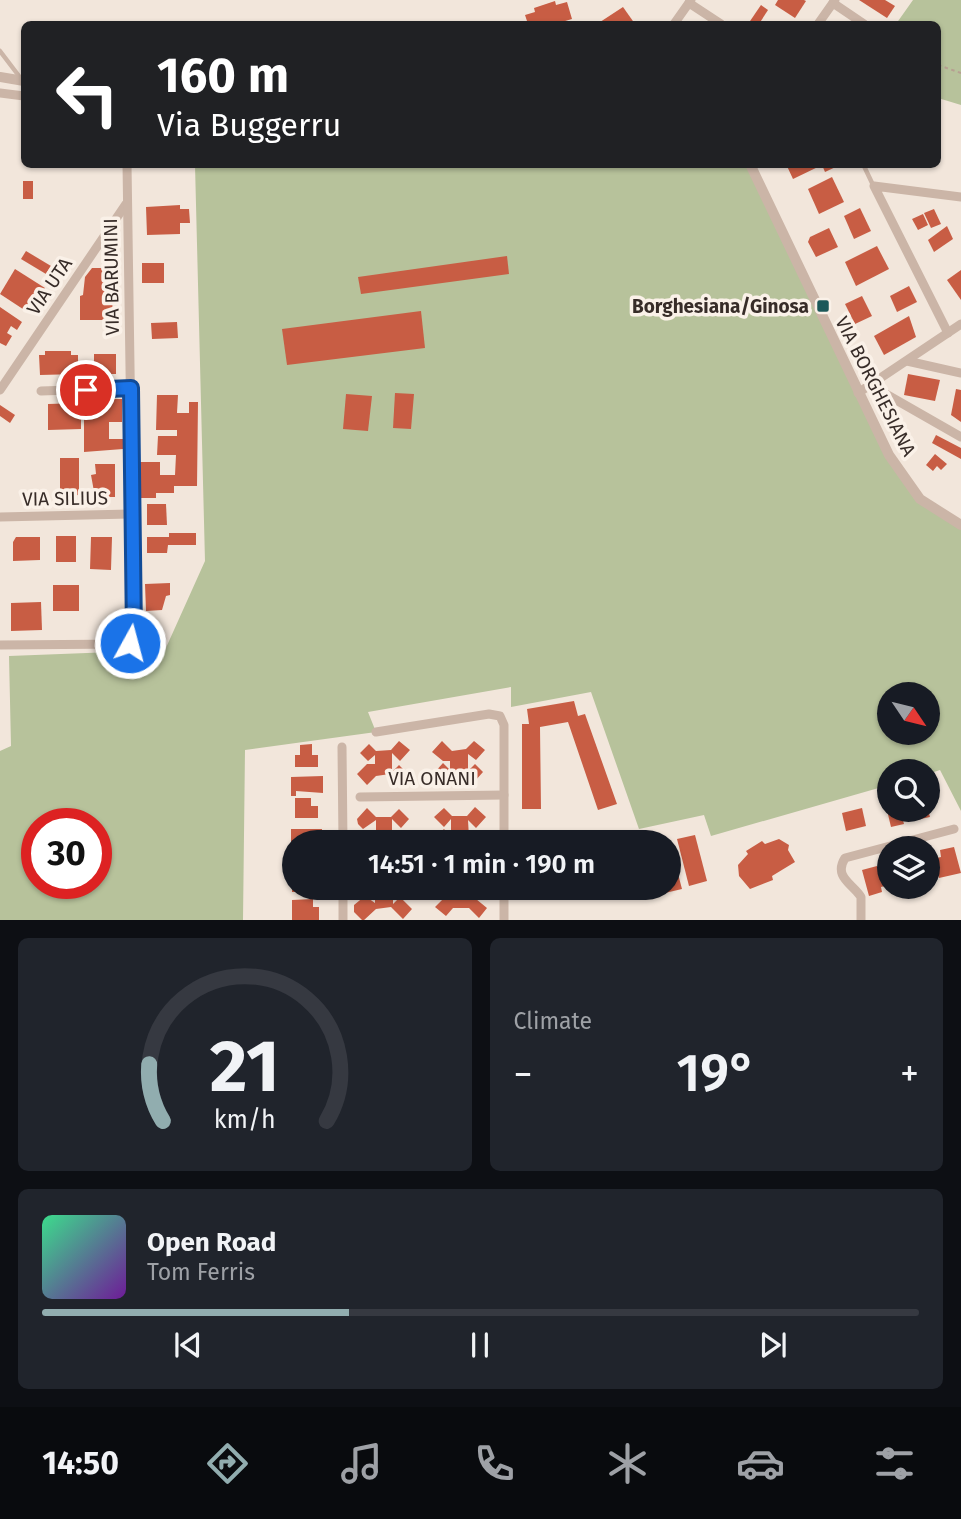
<!DOCTYPE html>
<meta charset="utf-8">
<style>
:root{--surface:#171b24;--page:#20242c;--text:#f1f3f6;--muted:#9ea1a6;--line:#363941;--accent:#91adaf}
body{margin:0;font-family:"Fira Sans",sans-serif;background:var(--page);color:var(--text);height:100vh;display:flex;flex-direction:column;font-size:26px;white-space:nowrap}
*{box-sizing:border-box;margin:0}
p{font-size:23px;color:var(--muted)}
.icon{flex:none;width:38px;height:38px;fill:none;stroke:currentColor;stroke-width:2;stroke-linecap:round;stroke-linejoin:round}
.map{position:relative;height:920px;overflow:hidden}
.details{display:flex;flex-direction:column;gap:18px;padding:18px;background:#0d0f14;flex:1}
.details>*{flex:none}
.hud{position:absolute;left:21px;top:21px;width:920px;height:147px;border-radius:10px;box-shadow:0 2px 5px #0004;background:#202124;color:#fff;overflow:hidden}
.needle{width:46px;rotate:125deg}
.tools{position:absolute;left:877px;top:682px;display:grid;gap:14px}
.tools a{display:grid;place-items:center;width:63px;height:63px;border-radius:50%;background:var(--surface);box-shadow:0 2px 5px #0004;font-size:35px}
.speed{position:absolute;left:21px;top:808px;display:flex;gap:14px;font-size:35px;font-weight:700;text-align:center}
.speed>*{display:grid;place-content:center;width:91px;height:91px;border-radius:50%;background:var(--surface);box-shadow:0 2px 5px #0004;line-height:1}
.speed .limit{border:10px solid #d22;background:#fff;color:#111}
.pin{position:absolute;display:grid;place-items:center;width:60px;height:60px;color:#fff;margin:-30px;border:4px solid #fff;border-radius:50%;box-shadow:0 2px 7px #0007}
.me{position:absolute;width:77px;margin:-38px;rotate:7deg;stroke-linejoin:round;filter:drop-shadow(0 0 5px #0008)}
.turn{display:flex;align-items:center;gap:24px;height:147px;padding:0 21px;font-size:32px}
.turn .icon{width:91px;height:91px;stroke-width:2.5}
.turn b{display:block;font-size:49px;line-height:60px}
.big{font-size:52px;font-weight:600;line-height:1.1}
.details .card{flex:1;display:flex;flex-direction:column;justify-content:center;gap:10px;min-width:0;padding:0 24px;border-radius:10px;background:var(--page)}
.details .dial{align-items:center;gap:0}
.dial svg{height:182px;overflow:visible;fill:none;stroke:var(--line);stroke-width:7;stroke-linecap:round;text-anchor:middle}
.dial text{fill:var(--text);stroke:none}
.song{display:flex;align-items:center;gap:21px}
.cover{width:84px;height:84px;border-radius:10px;background:linear-gradient(135deg,hsl(150 70% 55%),hsl(280 70% 35%))}
.played{height:7px;border-radius:4px;background:linear-gradient(90deg,var(--accent) 35%,var(--line) 35%)}
.keys{display:flex;justify-content:space-around;direction:ltr}
.heat{display:flex;justify-content:space-between;align-items:center;font-size:38px;direction:ltr}
.details .tiles{flex:1;display:grid;gap:18px;grid-template-columns:1fr 1fr}
.card:last-child{grid-column:span 2}
.trip{position:absolute;left:282px;top:830px;width:399px;height:70px;border-radius:35px;background:var(--surface);box-shadow:0 2px 5px #0004;font-weight:600;line-height:70px;text-align:center}
.tab-bar{display:flex;height:112px;justify-content:space-around;align-items:center;background:#090b0e;color:var(--muted)}
.tab-bar .icon{width:49px;height:49px}
.tab-bar .on{color:var(--accent)}
.tab-bar b{font-size:32px;color:var(--text)}
.map>svg:first-child{display:block}
.green{fill:#b7c29b;fill-rule:evenodd}
.building{fill:#c85d44}
.lines{fill:none;stroke-linecap:round;stroke-linejoin:round}
.path{stroke:#b69f91;stroke-width:2;stroke-dasharray:3.5 3.5;stroke-linecap:butt}
.service{stroke:#cbb5a7;stroke-width:4.5}
.minor{stroke:#cbb5a7;stroke-width:9}
.tertiary{stroke:#cbb5a7;stroke-width:10}
.route-casing{stroke:#114b97;stroke-width:18}
.route{stroke:#1a73e8;stroke-width:12}
.poi-dot{fill:#1c5859;stroke:#faf1e8;stroke-width:2.5}
.labels{text-anchor:middle;stroke-width:7;stroke-linejoin:round;paint-order:stroke}
.street-label{font-size:19px;fill:#372c28;stroke:#faf1e8}
.poi-label{font-size:19px;font-weight:bold;fill:#372c28;stroke:#faf1e8;text-anchor:end}
</style>
<div class="map">
<svg width="961" height="921" viewBox="0 0 961 921">
<rect width="100%" height="100%" fill="#f2e6db"/>
<g class="green">
<path d="M913,0H961V105L938,98V24H896Z"/>
<path d="M195,165H750L906,483L961,525V811L940,770L928,774L889,772V785L711,836L704,815L639,829L591,692L511,707V687L368,712L376,732L245,750L243,920H0V751L11,746L9,656L165,650L205,561ZM889,695H928V733H889ZM37,824H96V884H37Z"/>
</g>
<g class="building">
<path d="M778,0H804L806,1L795,18L775,5Z"/>
<path d="M859,0H885L895,6L887,18Z"/>
<path d="M555,1L556,5L567,2L572,19L555,24H528L525,15L535,12L534,8Z"/>
<path d="M761,5L768,10L759,24H748Z"/>
<path d="M623,7L635,24H597Z"/>
<path d="M786,164H842L825,172L822,165L793,179Z"/>
<path d="M832,177L844,202L819,214L808,189Z"/>
<rect x="23" y="181" width="10" height="18"/>
<path d="M180,205V209H189L190,223H180V234L147,235L146,207Z"/>
<path d="M860,208L871,231L854,239L844,216Z"/>
<path d="M934,209L941,224L931,228L924,213Z"/>
<path d="M923,214L928,225L918,230L912,219Z"/>
<path d="M947,226L953,239L934,252L928,240Z"/>
<path d="M829,228L838,247L816,257L808,242L810,237Z"/>
<path d="M877,246L889,269L856,286L845,262Z"/>
<path d="M26,251L51,266L46,274L21,259Z"/>
<path d="M507,256L509,274L361,294L358,277Z"/>
<rect x="142" y="263" width="22" height="20"/>
<path d="M92,268H118V286H113L112,320H80V296L83,295L85,277Z"/>
<path d="M15,269L45,288L29,313L0,294Z"/>
<path d="M961,270V300L947,280Z"/>
<path d="M909,286L917,302L897,312L890,296Z"/>
<path d="M862,296L872,316L855,324L845,304Z"/>
<path d="M0,307L22,322L17,330L11,326L7,333L12,336L6,346L0,343Z"/>
<path d="M421,311L425,348L287,365L282,329Z"/>
<path d="M909,316L916,337L884,355L874,336Z"/>
<path d="M177,322L178,338L152,339L151,323Z"/>
<path d="M45,351H71V355H78V374L40,375L39,355H45Z"/>
<rect x="94" y="354" width="22" height="20"/>
<path d="M908,374L940,380L935,401L904,395Z"/>
<path d="M956,389L961,390V422L951,415Z"/>
<path d="M395,393L414,394L411,429L393,428Z"/>
<path d="M346,394L372,396L368,431L343,429Z"/>
<path d="M157,395H178L177,413H189V402H198L197,486H174V493H156V498H139V462H160V475H175L176,455H157L158,436H177V430H156Z"/>
<path d="M106,399H122V422H109V439H123V449L84,452V402H106Z"/>
<path d="M81,403V429L48,430V404Z"/>
<path d="M0,405L15,415L10,423L0,416Z"/>
<path d="M936,435L961,448V459L932,443Z"/>
<path d="M935,454L947,464L941,470L937,466L933,471L926,465Z"/>
<path d="M60,458H79V495L60,496Z"/>
<path d="M95,464H115V497H95L91,475L96,474Z"/>
<path d="M147,504H166L167,525H147Z"/>
<path d="M169,533H196V545H168L167,553H147V537H169Z"/>
<rect x="56" y="536" width="20" height="26"/>
<path d="M16,537H40V560L13,561V542Z"/>
<path d="M91,537H112L111,570L90,569Z"/>
<path d="M170,583V595L166,596L162,610L146,611L145,584Z"/>
<rect x="53" y="585" width="26" height="26"/>
<path d="M41,602L42,630L11,631V603Z"/>
<path d="M574,701L578,716L585,714L617,804L598,810L568,722L540,727L541,809H522V724H529L527,709Z"/>
<path d="M399,741L410,750L400,761L392,753V772L399,765L408,774L399,782L390,774L376,776L367,785L357,774L367,764H375V755L368,761L360,753L369,744L376,751L391,750Z"/>
<path d="M442,741L452,751L466,749L474,741L485,750L476,760L468,754V771L475,764L483,772L475,781L467,773H452L443,782L434,773L443,763L450,770V761H443L432,752Z"/>
<path d="M312,744V755H318V767H295V755H300V745Z"/>
<path d="M323,776V793L296,791V796H291V777Z"/>
<path d="M295,798H311V806H318V818H295Z"/>
<path d="M889,801V810H928L930,817L916,820L914,814L902,817L904,824L891,827L885,802Z"/>
<path d="M475,807L486,817L476,828L468,820L469,838L476,831L487,842L433,839L444,829L451,837V819L444,827L434,817L444,808L452,816H467Z"/>
<path d="M367,808L376,817H391L399,809L409,819L401,828L392,819V838L400,831L410,842H354L350,839L359,830L376,831V820L363,829L358,824L357,819Z"/>
<path d="M862,808L866,826L846,831L842,813Z"/>
<path d="M291,829H322V842L291,843Z"/>
<path d="M695,835L707,881L689,886L677,839Z"/>
<path d="M779,839L789,845L788,850L795,862L772,876L773,880L750,889L739,876L738,865L748,854L746,851L762,841L765,844Z"/>
<path d="M669,840L682,889L665,893L663,887H668Z"/>
<path d="M954,847L961,873L939,878L937,872L934,873L936,880L928,882V860L941,857L940,850Z"/>
<path d="M877,866L879,872L889,869V885L881,887L882,892L869,896L862,870Z"/>
<rect x="292" y="887" width="27" height="5"/>
<path d="M375,887H393V904L400,897L412,909L403,919L391,907L376,909L363,921L354,912V905L365,896L375,903Z"/>
<path d="M452,887H482L477,892L476,899L487,908L479,918L469,908H453L446,916L435,907L445,897H452Z"/>
<path d="M635,887H655L656,893L638,898Z"/>
<path d="M313,899V907H319V920H292V900Z"/>
</g>
<g class="lines">
<path class="path" d="M938,65L961,73"/>
<g class="service">
<path d="M0,51L22,80"/>
<path d="M863,164L873,185"/>
</g>
<g class="minor">
<path d="M689,3L721,24"/>
<path d="M833,3L864,24"/>
<path d="M674,24L691,0"/>
<path d="M818,24L835,0"/>
<path d="M0,93L24,96"/>
<path d="M948,333L874,186L961,197"/>
<path d="M907,361L961,373"/>
<path d="M870,385L961,437"/>
<path d="M0,390L126,204"/>
<path d="M41,391L131,388"/>
<path d="M858,393L961,324"/>
<path d="M0,517L130,514"/>
<path d="M0,645L126,644L134,638L127,164"/>
<path d="M376,732L489,714L500,716L504,725V842"/>
<path d="M342,747L343,842"/>
<path d="M360,797L504,795"/>
<path d="M343,887V921"/>
<path d="M504,887V921"/>
<path d="M861,921V897C853,884 833,877 845,858L954,829"/>
</g>
<g class="tertiary">
<path d="M0,77L24,81"/>
<path d="M750,164L889,455L920,499L961,525"/>
</g>
</g>
<g class="lines">
<defs>
<path id="route" d="M86,390L131,388L134,635L130,643"/>
</defs>
<use href="#route" class="route-casing"/>
<use href="#route" class="route"/>
</g>
<rect class="poi-dot" x="816" y="299" width="14" height="14" rx="3.5"/>
<g class="labels">
<g class="street-label">
<text transform="translate(111 277) rotate(-91)" y="7">VIA BARUMINI</text>
<text transform="translate(49 286) rotate(-56)" y="7">VIA UTA</text>
<text transform="translate(876 386) rotate(63)" y="7">VIA BORGHESIANA</text>
<text transform="translate(65 498) rotate(-1)" y="7">VIA SILIUS</text>
<text x="432" y="785">VIA ONANI</text>
</g>
<g class="poi-label">
<text x="809" y="313">Borghesiana/Ginosa</text>
</g>
</g>
</svg>
<div class="tools">
<a><svg class="needle" viewBox="-14 -14 28 28"><path d="M0-13l5 13h-10z" fill="#e53935"/><path d="M0 13l5-13h-10z" fill="#9ea1a6"/></svg></a>
<a><svg class="icon" aria-label="search" viewBox="0 0 24 24"><circle cx="10" cy="10" r="6"/><path d="M15 15l6 6"/></svg></a>
<a><svg class="icon" aria-label="layers" viewBox="0 0 24 24"><path d="M12 4l9 5-9 5-9-5zM3 14l9 5 9-5"/></svg></a>
</div>
<div class="speed"><div class="limit">30</div></div>
<div class="pin" style="left:86px;top:390px;background:#d93025"><svg class="icon" aria-label="arrive" viewBox="0 0 24 24"><path d="M6 21V4h12l-3 4 3 4H6"/></svg></div>
<svg class="me" style="left:130px;top:643px" viewBox="-20 -20 40 40"><circle r="17" fill="#1a73e8" stroke="#fff" stroke-width="3"/><path d="M0-11L8 9 0 5-8 9z" fill="#fff"/></svg>
<div class="trip">14:51 · 1 min · 190 m</div>
<div class="hud">
<div class="turn"><svg class="icon" aria-label="left" viewBox="0 0 24 24"><path d="M17 20v-9H6M10 6l-5 5 5 5"/></svg><div><b>160 m</b>Via Buggerru</div></div>
</div>
</div>
<section class="details">
<div class="tiles">
<div class="card dial"><svg viewBox="0 0 100 80">
<path d="M14 69A42 42 0 1 1 86 69"/>
<path d="M14 69A42 42 0 0 1 8 44" stroke="#91adaf"/>
<text x="50" y="56" font-size="32" font-weight="700">21</text>
<text x="50" y="72" font-size="11">km/h</text>
</svg></div>
<div class="card"><p>Climate</p>
<div class="heat"><a>−</a><b class="big">19°</b><a>+</a></div>
</div>
<div class="card">
<div class="song"><i class="cover"></i><div><b>Open Road</b><p>Tom Ferris</p></div></div>
<div class="played"></div>
<div class="keys"><svg class="icon" aria-label="previous" viewBox="0 0 24 24"><path d="M18 5L8 12l10 7zM5 5v14"/></svg><svg class="icon" aria-label="pause" viewBox="0 0 24 24"><path d="M8 5v14M16 5v14"/></svg><svg class="icon" aria-label="next" viewBox="0 0 24 24"><path d="M6 5l10 7-10 7zM19 5v14"/></svg></div>
</div>
</div>
</section>
<nav class="tab-bar">
<b>14:50</b>
<svg class="icon on" aria-label="directions" viewBox="0 0 24 24"><path d="M12 3l9 9-9 9-9-9zM9 14v-3h6M13 9l2 2-2 2"/></svg>
<svg class="icon" aria-label="music" viewBox="0 0 24 24"><path d="M9 18V5l10-2v13"/><circle cx="6" cy="18" r="3"/><circle cx="16" cy="16" r="3"/></svg>
<svg class="icon" aria-label="phone" viewBox="0 0 24 24"><path d="M5 4h4l2 5-3 2q2 4 5 5l2-3 5 2v4C11 20 4 13 5 4z"/></svg>
<svg class="icon" aria-label="climate" viewBox="0 0 24 24"><path d="M12 3v18M4 7l16 10M4 17L20 7"/></svg>
<svg class="icon" aria-label="car" viewBox="0 0 24 24"><path d="M5 17H2v-5l4-1 3-4h7l3 4 3 1v5h-3M9 17h6M6 11h13"/><circle cx="7" cy="17" r="2"/><circle cx="17" cy="17" r="2"/></svg>
<svg class="icon" aria-label="filters" viewBox="0 0 24 24"><path d="M4 7h16M4 17h16"/><circle cx="9" cy="7" r="2"/><circle cx="15" cy="17" r="2"/></svg>
</nav>
